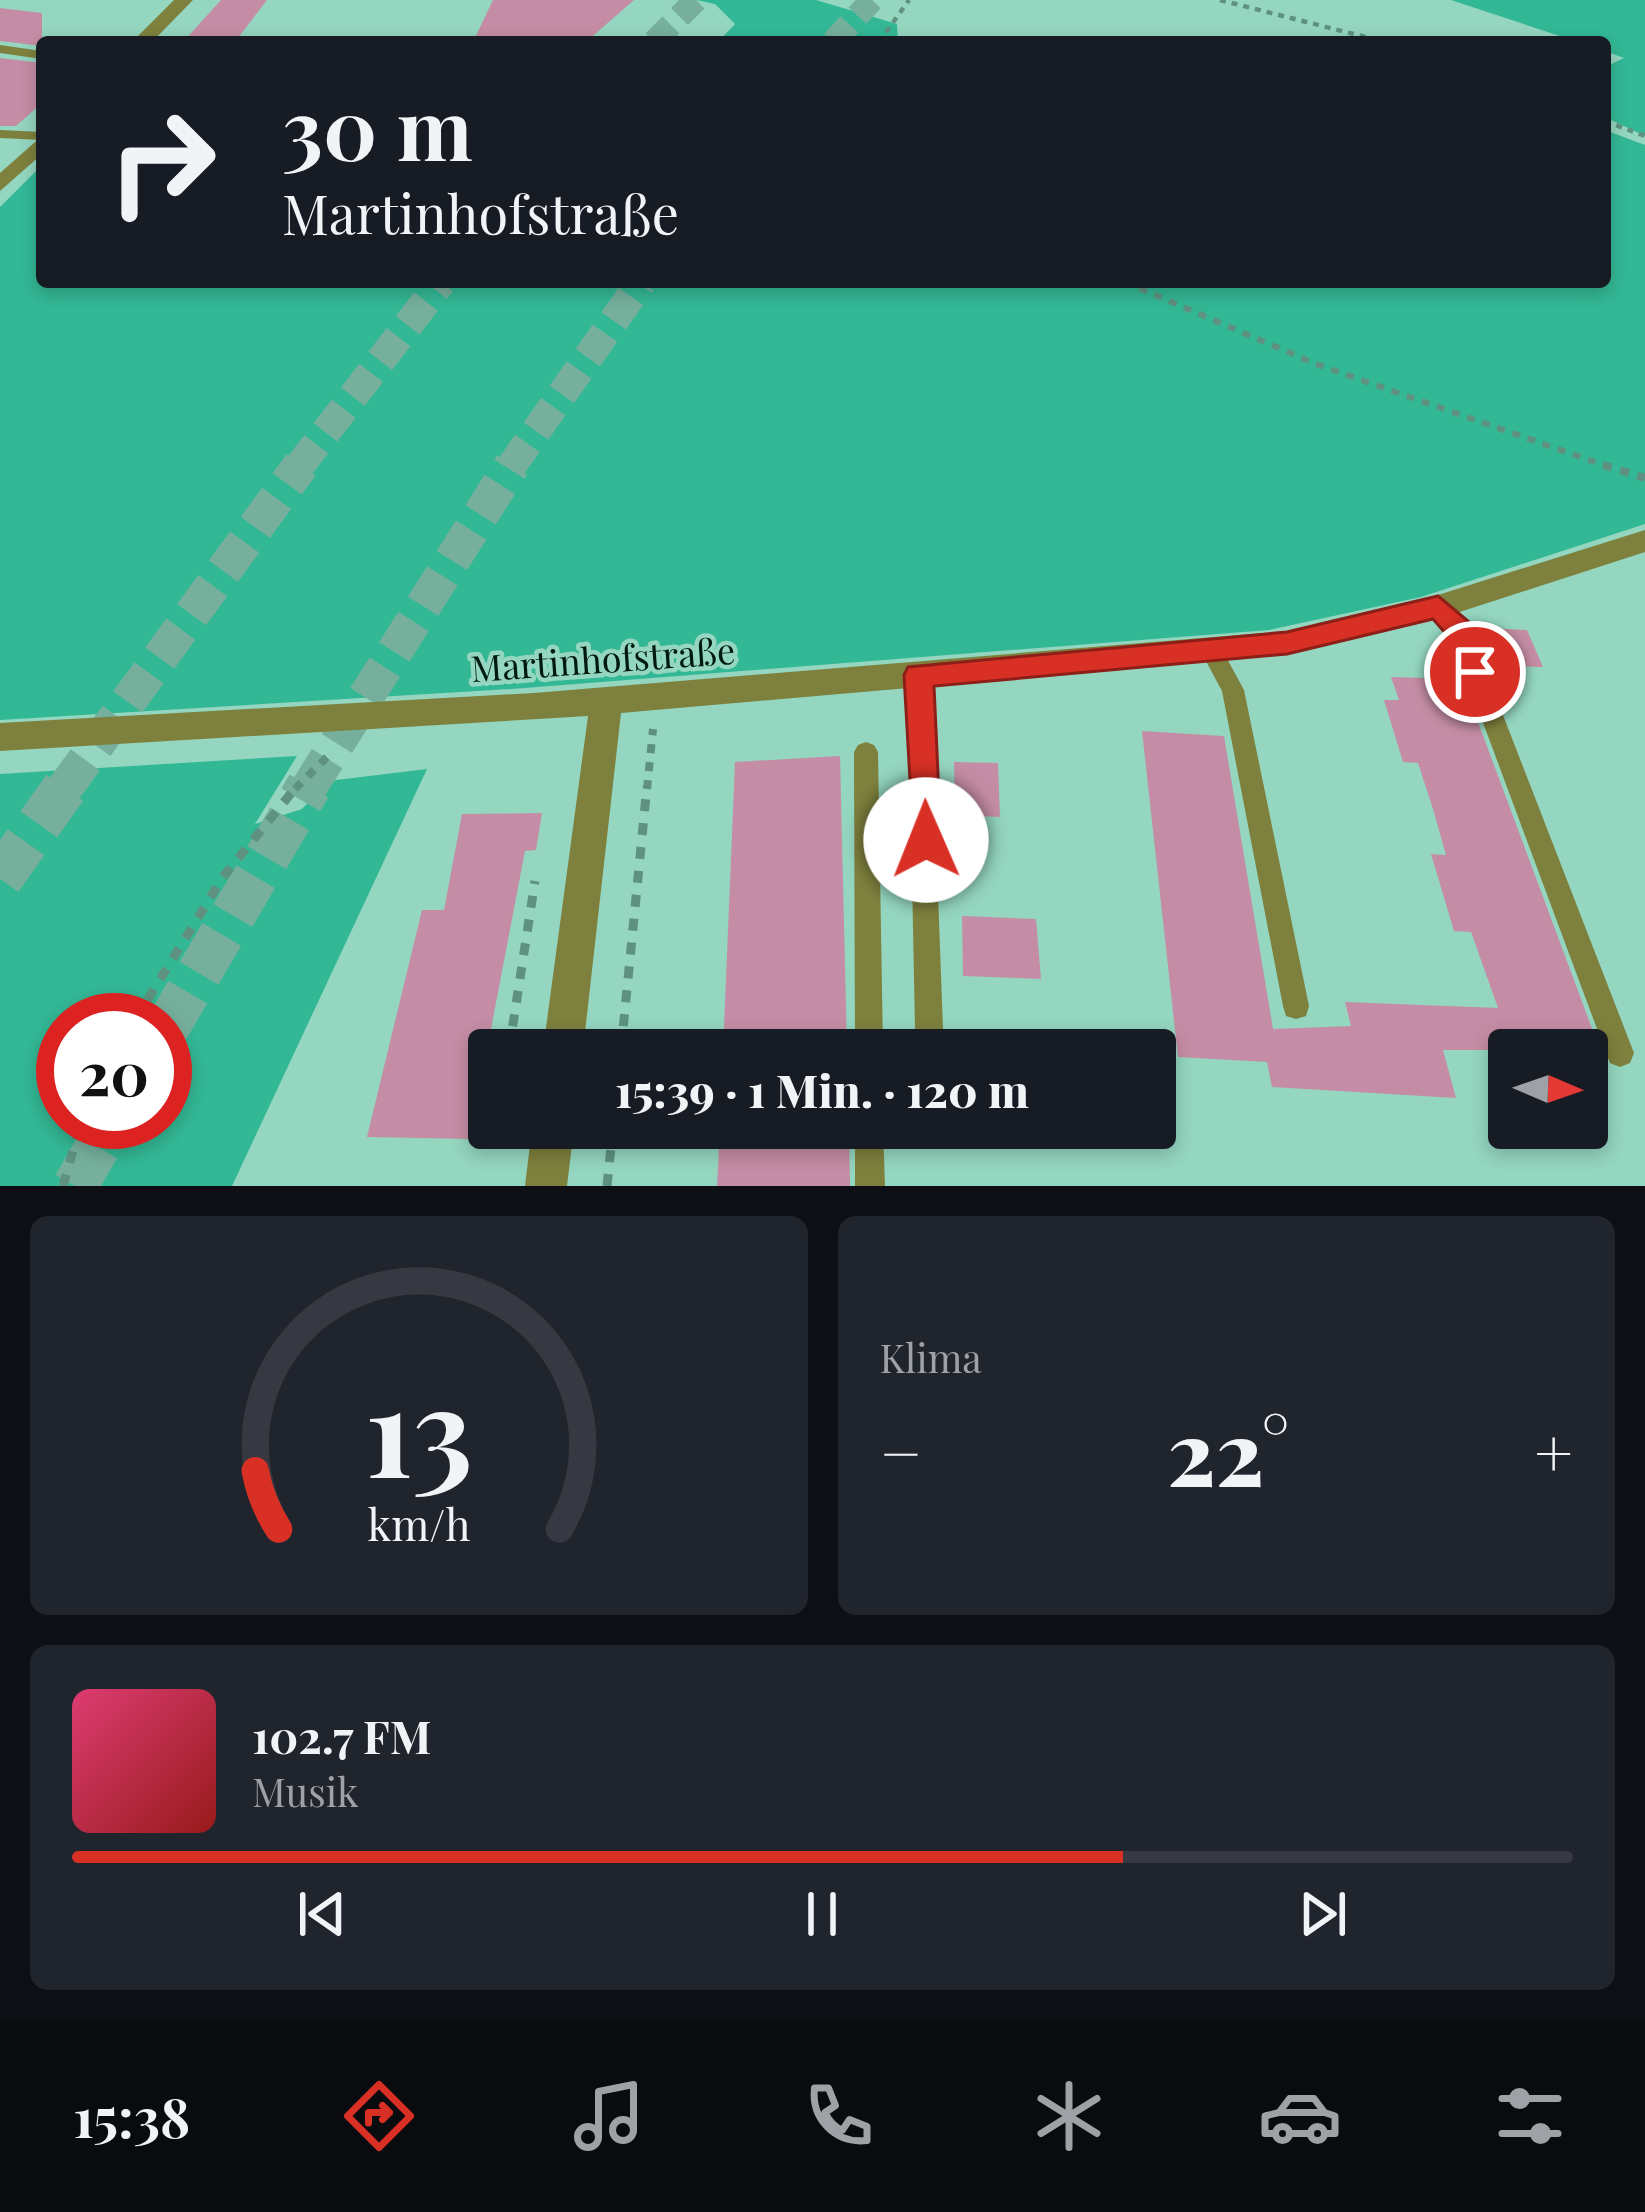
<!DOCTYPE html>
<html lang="de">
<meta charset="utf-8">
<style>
:root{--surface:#171b24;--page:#20242c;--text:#f1f3f6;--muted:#9ea1a6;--line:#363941;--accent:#d93025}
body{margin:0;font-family:"Playfair Display",serif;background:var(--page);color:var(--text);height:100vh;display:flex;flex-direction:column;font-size:45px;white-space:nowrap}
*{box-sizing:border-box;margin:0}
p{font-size:39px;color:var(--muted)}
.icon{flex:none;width:66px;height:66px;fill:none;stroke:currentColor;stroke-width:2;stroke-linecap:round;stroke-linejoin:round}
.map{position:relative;height:1186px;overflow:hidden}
.details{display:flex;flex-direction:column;gap:30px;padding:30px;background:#0d0f14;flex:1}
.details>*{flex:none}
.guide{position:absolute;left:36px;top:36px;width:1575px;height:252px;border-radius:12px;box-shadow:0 6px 18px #0003;background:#171b24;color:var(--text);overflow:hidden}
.needle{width:78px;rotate:92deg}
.buttons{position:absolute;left:1488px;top:1029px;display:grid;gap:24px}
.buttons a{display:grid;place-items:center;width:120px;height:120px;border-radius:12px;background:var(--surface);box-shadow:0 6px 18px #0003;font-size:60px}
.speed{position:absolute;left:36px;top:993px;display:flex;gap:24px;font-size:60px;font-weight:700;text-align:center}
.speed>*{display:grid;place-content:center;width:156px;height:156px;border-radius:50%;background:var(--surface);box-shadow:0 6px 18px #0003;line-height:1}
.speed .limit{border:18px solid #d22;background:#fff;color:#111}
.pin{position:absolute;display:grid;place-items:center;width:102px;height:102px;color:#fff;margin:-51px;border:6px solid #fff;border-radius:50%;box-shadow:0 3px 12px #0007}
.me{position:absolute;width:132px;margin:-66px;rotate:359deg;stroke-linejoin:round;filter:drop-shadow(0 0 9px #0008)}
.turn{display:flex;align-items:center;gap:42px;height:252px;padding:0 48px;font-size:54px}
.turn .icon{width:156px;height:156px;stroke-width:2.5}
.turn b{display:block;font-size:84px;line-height:102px}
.big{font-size:90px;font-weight:800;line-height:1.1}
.details .widget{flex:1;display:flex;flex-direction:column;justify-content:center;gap:18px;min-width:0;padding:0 42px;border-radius:18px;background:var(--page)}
.details .dial{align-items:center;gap:0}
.dial svg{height:312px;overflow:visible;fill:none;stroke:var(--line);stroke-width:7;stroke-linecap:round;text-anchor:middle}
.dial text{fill:var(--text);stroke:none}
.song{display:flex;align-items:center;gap:36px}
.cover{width:144px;height:144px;border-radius:18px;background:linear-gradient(135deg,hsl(340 70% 55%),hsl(0 70% 35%))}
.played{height:12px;border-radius:6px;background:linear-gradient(90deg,var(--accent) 70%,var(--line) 70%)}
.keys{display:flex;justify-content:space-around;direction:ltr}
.heat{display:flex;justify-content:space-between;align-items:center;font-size:66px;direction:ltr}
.details .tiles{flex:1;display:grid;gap:30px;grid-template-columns:1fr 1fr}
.widget:last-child{grid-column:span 2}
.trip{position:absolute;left:468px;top:1029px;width:708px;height:120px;border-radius:12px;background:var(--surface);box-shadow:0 6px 18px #0003;font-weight:800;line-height:120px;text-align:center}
.tabs{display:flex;height:192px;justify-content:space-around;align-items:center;background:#090b0e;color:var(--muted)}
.tabs .icon{width:84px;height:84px}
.tabs .on{color:var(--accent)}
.tabs b{font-size:54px;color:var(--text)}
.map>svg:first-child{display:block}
.green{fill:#33b895;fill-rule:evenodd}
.building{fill:#c58da5}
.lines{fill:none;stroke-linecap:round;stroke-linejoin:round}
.highway-tunnel-far3{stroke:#76b09d;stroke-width:24;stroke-dasharray:24 12;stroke-linecap:butt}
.highway-tunnel-far2{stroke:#76b09d;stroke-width:30;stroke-dasharray:30 15;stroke-linecap:butt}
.highway-tunnel-far1{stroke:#76b09d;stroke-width:36;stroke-dasharray:36 18;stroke-linecap:butt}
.highway-tunnel{stroke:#76b09d;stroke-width:45;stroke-dasharray:45 22;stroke-linecap:butt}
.path-far3{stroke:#5e9180;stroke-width:4.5;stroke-dasharray:6 6;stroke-linecap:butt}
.path-far2{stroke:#5e9180;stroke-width:6;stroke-dasharray:8 8;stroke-linecap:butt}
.path-far1{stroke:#5e9180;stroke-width:8;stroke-dasharray:9 9;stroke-linecap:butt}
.path{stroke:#5e9180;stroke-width:9;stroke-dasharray:12 12;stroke-linecap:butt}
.lane{fill:#7e813d;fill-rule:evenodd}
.street{fill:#7e813d;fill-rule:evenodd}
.route{fill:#d93025;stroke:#8d1f18;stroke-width:3}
.labels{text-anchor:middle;stroke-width:9;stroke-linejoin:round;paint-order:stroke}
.street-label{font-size:36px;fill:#001a12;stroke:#94d6c0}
</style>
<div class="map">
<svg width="1645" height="1186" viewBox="0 0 1645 1186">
<rect width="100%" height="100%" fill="#94d6c0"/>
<g class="green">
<path d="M696,0H816L897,24L898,42H718L735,24L715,4Z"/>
<path d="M1451,0H1645V136L1605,117V67L1624,58L1605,51V42H1578Z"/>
<path d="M1605,130L1645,145V524L1421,597L1269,630L512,689L0,720V207L42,165V282H1605Z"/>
<path d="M297,756L255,824L302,809L328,781L427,769L232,1186H0V774ZM63,1020H165V1122H63Z"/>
</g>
<g class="building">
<path d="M221,0H267L235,42H183Z"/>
<path d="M493,0H634L586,42H473Z"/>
<path d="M0,8L42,13V46L0,41Z"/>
<path d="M0,58L42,63V103L16,126H0Z"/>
<path d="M1484,628L1527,630L1543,667L1499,666Z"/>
<path d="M1391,677L1462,679L1600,1050H1443L1456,1098L1272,1087L1267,1062L1178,1057L1142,731L1224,736L1273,1029L1351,1026L1345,1002L1498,1008L1471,932L1454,931L1431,854L1446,855L1433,809L1418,763L1403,762L1384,700H1399Z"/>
<path d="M840,756L847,1050H723L735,762Z"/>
<path d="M954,762L998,763L1000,817L955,815Z"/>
<path d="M542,813L536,850L525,851L470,1139L367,1137L422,910H444L462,814Z"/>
<path d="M962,916L1036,919L1041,979L963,976Z"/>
<path d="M720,1128H849L850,1186H717Z"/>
</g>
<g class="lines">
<g class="highway-tunnel-far3">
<path d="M654,42L696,0"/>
<path d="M833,42L872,0"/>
</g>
<g class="highway-tunnel-far2">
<path d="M298,468L441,282"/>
<path d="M510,468L641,282"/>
</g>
<g class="highway-tunnel-far1">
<path d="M64,789L301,465"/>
<path d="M308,789L512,465"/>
</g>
<g class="highway-tunnel">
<path d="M0,879L66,786"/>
<path d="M165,1031L309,786"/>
<path d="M75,1186L112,1122"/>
</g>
<g class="path-far3">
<path d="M1220,0L1385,42"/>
<path d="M879,42L909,0"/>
<path d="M1605,121L1645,136"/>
</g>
<path class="path-far2" d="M1125,282L1316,364L1612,468"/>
<g class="path-far1">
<path d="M1603,465L1645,478"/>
<path d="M295,789L332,752"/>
<path d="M647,789L653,729"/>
</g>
<g class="path">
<path d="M135,1020L223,877L297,786"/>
<path d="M509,1050L535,881"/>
<path d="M621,1050L647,786"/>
<path d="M63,1186L81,1122"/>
<path d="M607,1186L613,1128"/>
</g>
<g class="lane">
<path d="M0,45L42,51V59L0,53Z"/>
<path d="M0,130L42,132V140L0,138Z"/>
<path d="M1438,599L1445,601L1470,630L1634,1053L1630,1063L1620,1067L1610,1063L1606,1053L1450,634L1427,607L1431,601Z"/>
<path d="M1211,641L1219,644L1244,690L1309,1006L1306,1016L1296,1019L1286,1016L1283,1006L1222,691L1200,650L1203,644Z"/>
<path d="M919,666L927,669L930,675L943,1029L939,1039L929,1043L919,1039L915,1029L908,675L911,669Z"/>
<path d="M866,742L874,745L878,752L883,1050H855L854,752L858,745Z"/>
<path d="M855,1128H883L885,1186H855Z"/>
</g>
<g class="street">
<path d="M174,0H193L152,42H132Z"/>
<path d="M42,136V154L0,191V173Z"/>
<path d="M1645,530V552L1438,619L1287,655L621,713L583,1050H543L588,716L0,751V723L534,693L1287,631L1438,595Z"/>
<path d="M532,1128H574L567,1186H525Z"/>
</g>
</g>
<path class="route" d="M1438,596L1469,622L1489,672L1485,680H1465L1447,635L1433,619L1287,654L934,686L941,840L937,850L926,855L914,850L904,675L908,667L1287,632Z"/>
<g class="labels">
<g class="street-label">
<text transform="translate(603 660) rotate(-4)" y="13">Martinhofstraße</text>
</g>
</g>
</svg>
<div class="buttons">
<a><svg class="needle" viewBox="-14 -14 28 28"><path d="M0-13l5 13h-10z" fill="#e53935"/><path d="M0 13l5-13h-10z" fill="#9ea1a6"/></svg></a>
</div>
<div class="speed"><div class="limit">20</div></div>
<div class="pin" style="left:1475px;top:672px;background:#d93025"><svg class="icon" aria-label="arrive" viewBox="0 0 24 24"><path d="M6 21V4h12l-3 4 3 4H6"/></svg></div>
<svg class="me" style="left:926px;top:840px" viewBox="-20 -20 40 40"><circle r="19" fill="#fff"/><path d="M0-13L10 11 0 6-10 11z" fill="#d93025"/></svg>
<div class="trip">15:39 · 1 Min. · 120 m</div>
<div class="guide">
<div class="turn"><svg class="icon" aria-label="right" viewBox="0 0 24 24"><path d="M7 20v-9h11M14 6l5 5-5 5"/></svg><div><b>30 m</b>Martinhofstraße</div></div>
</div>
</div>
<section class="details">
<div class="tiles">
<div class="widget dial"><svg viewBox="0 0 100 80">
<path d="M14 69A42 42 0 1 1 86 69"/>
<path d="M14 69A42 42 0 0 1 8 54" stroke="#d93025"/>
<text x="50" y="56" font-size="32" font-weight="700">13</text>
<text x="50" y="72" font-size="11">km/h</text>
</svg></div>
<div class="widget"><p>Klima</p>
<div class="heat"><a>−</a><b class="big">22°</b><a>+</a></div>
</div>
<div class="widget">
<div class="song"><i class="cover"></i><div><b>102.7 FM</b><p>Musik</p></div></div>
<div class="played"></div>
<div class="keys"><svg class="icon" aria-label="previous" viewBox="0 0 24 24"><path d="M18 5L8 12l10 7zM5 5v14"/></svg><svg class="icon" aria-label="pause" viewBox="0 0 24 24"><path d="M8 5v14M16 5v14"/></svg><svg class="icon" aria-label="next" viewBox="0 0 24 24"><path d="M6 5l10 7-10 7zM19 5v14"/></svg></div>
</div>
</div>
</section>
<nav class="tabs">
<b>15:38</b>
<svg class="icon on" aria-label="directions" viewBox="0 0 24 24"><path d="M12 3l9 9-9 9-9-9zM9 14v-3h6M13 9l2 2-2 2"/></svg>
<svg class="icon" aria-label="music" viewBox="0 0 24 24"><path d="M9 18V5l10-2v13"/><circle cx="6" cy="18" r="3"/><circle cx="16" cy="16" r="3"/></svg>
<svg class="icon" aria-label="phone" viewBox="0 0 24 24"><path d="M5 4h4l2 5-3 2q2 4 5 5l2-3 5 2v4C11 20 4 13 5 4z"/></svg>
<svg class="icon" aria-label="climate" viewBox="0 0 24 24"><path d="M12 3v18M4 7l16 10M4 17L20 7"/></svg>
<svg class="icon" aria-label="car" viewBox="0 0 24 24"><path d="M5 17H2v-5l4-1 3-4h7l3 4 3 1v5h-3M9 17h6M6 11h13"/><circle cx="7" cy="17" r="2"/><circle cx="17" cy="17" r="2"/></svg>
<svg class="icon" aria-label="filters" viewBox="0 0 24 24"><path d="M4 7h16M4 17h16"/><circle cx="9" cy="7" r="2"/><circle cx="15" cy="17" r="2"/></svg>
</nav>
